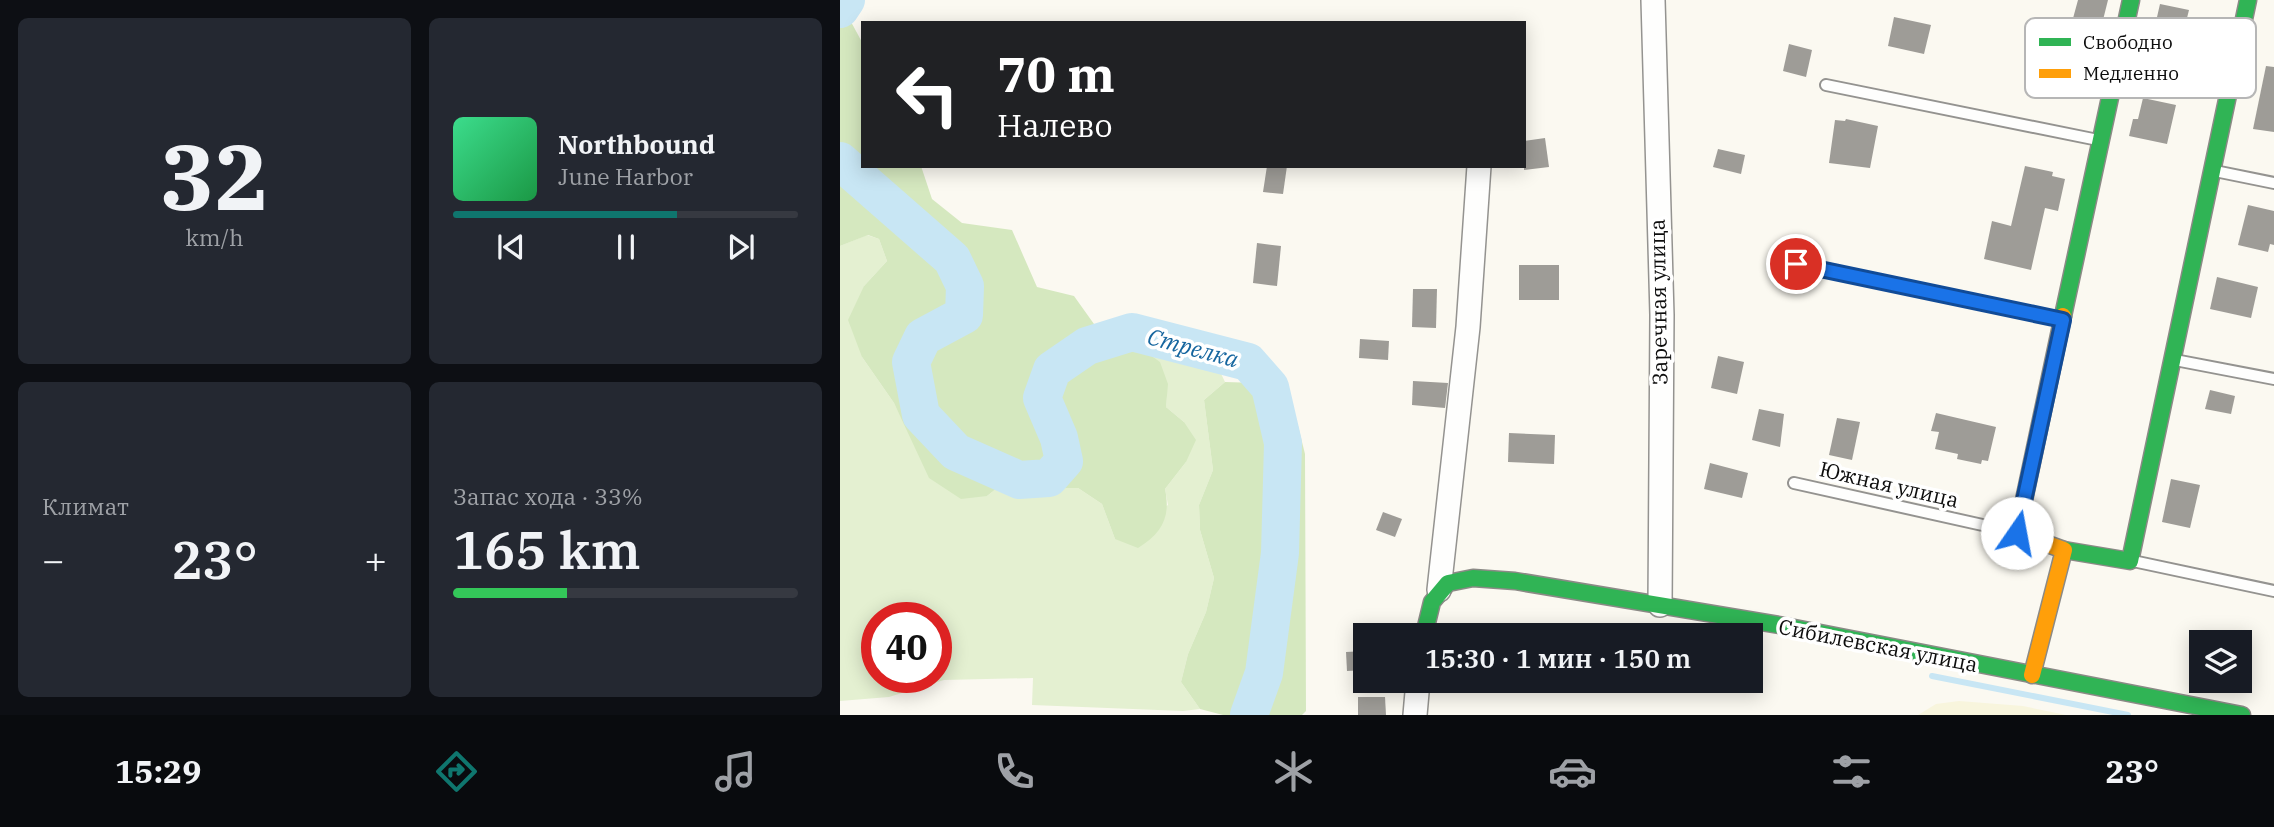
<!DOCTYPE html>
<html lang="ru">
<meta charset="utf-8">
<style>
:root{--surface:#171b24;--page:#242831;--text:#f1f3f6;--muted:#9ea1a6;--line:#363941;--accent:#0f766e}
body{margin:0;font-family:"IBM Plex Serif",serif;background:var(--page);color:var(--text);height:100vh;display:flex;flex-direction:column;font-size:26px;white-space:nowrap}
*{box-sizing:border-box;margin:0}
p{font-size:23px;color:var(--muted)}
.icon{flex:none;width:38px;height:38px;fill:none;stroke:currentColor;stroke-width:2;stroke-linecap:round;stroke-linejoin:round}
.map{position:relative;flex:1;overflow:hidden}
.sheet{display:flex;flex-direction:column;gap:18px;padding:18px;background:#0d0f14;width:840px}
.sheet>*{flex:none}
.banner{position:absolute;left:21px;top:21px;width:665px;height:147px;border-radius:0px;box-shadow:0 4px 18px #0003;background:#202124;color:#fff;overflow:hidden}
.controls{position:absolute;left:1349px;top:630px;display:grid;gap:14px}
.controls a{display:grid;place-items:center;width:63px;height:63px;border-radius:0px;background:var(--surface);box-shadow:0 4px 18px #0003;font-size:35px}
.speed{position:absolute;left:21px;top:602px;display:flex;gap:14px;font-size:35px;font-weight:700;text-align:center}
.speed>*{display:grid;place-content:center;width:91px;height:91px;border-radius:50%;background:var(--surface);box-shadow:0 4px 18px #0003;line-height:1}
.speed .limit{border:10px solid #d22;background:#fff;color:#111}
.pin{position:absolute;display:grid;place-items:center;width:60px;height:60px;color:#fff;margin:-30px;border:4px solid #fff;border-radius:50%;box-shadow:0 2px 7px #0007}
.me{position:absolute;width:77px;margin:-38px;rotate:12deg;stroke-linejoin:round;filter:drop-shadow(0 0 5px #0008)}
.turn{display:flex;align-items:center;gap:24px;height:147px;padding:0 21px;font-size:32px}
.turn .icon{width:91px;height:91px;stroke-width:2.5}
.turn b{display:block;font-size:49px;line-height:60px}
.big{font-size:52px;font-weight:600;line-height:1.1}
.sheet .widget{flex:1;display:flex;flex-direction:column;justify-content:center;gap:10px;min-width:0;padding:0 24px;border-radius:10px;background:var(--page)}
.sheet .dial{align-items:center;gap:0}
.dial b{font-size:91px;line-height:1}
.song{display:flex;align-items:center;gap:21px}
.cover{width:84px;height:84px;border-radius:10px;background:linear-gradient(135deg,hsl(150 70% 55%),hsl(140 70% 35%))}
.played{height:7px;border-radius:4px;background:linear-gradient(90deg,var(--accent) 65%,var(--line) 65%)}
.keys{display:flex;justify-content:space-around;direction:ltr}
.heat{display:flex;justify-content:space-between;align-items:center;font-size:38px;direction:ltr}
.charge{height:10px;border-radius:5px;background:linear-gradient(90deg,#34c759 33%,var(--line) 0)}
.sheet .tiles{flex:1;display:grid;gap:18px;grid-template-columns:repeat(2,1fr)}
.trip{position:absolute;left:513px;top:623px;width:410px;height:70px;border-radius:0px;background:var(--surface);box-shadow:0 4px 18px #0003;font-weight:600;line-height:70px;text-align:center}
.tabs{display:flex;height:112px;justify-content:space-around;align-items:center;background:#090b0e;color:var(--muted)}
.tabs .icon{width:49px;height:49px}
.tabs .current{color:var(--accent)}
.tabs b{font-size:32px;color:var(--text)}
main{display:flex;flex:1;min-height:0}
.map>svg:first-child{display:block}
.farmland{fill:#f8f5dd}
.green{fill:#e4f0d1;fill-rule:evenodd}
.forest{fill:#d5e8bf}
.lines{fill:none;stroke-linecap:round;stroke-linejoin:round}
.stream{stroke:#c8e6f4;stroke-width:6}
.river{stroke:#c8e6f4;stroke-width:38}
.building{fill:#9e9c97}
.lane-casing{stroke:#949390;stroke-width:14}
.street-casing{stroke:#949390;stroke-width:26}
.fast-casing{stroke:#8b8a86;stroke-width:19}
.slow-casing{stroke:#8b8a86;stroke-width:19}
.lane{stroke:#fefefd;stroke-width:10}
.street{stroke:#fefefd;stroke-width:23}
.fast{stroke:#30b455;stroke-width:16}
.slow{stroke:#ff9f0a;stroke-width:16}
.route-casing{stroke:#114b97;stroke-width:18}
.route{stroke:#1a73e8;stroke-width:12}
.labels{text-anchor:middle;stroke-width:7;stroke-linejoin:round;paint-order:stroke}
.street-label{font-size:21px;fill:#0d0d0d;stroke:#fff}
.water-label{font-size:23px;font-style:italic;fill:#16669f;stroke:#fff}
.key{fill:#fff;stroke:#b6b6b6;stroke-width:2}
.key-label{font-size:19px;fill:#0d0d0d}
</style>
<main>
<section class="sheet">
<div class="tiles">
<div class="widget dial"><b>32</b><p>km/h</p></div>
<div class="widget">
<div class="song"><i class="cover"></i><div><b>Northbound</b><p>June Harbor</p></div></div>
<div class="played"></div>
<div class="keys"><svg class="icon" aria-label="previous" viewBox="0 0 24 24"><path d="M18 5L8 12l10 7zM5 5v14"/></svg><svg class="icon" aria-label="pause" viewBox="0 0 24 24"><path d="M8 5v14M16 5v14"/></svg><svg class="icon" aria-label="next" viewBox="0 0 24 24"><path d="M6 5l10 7-10 7zM19 5v14"/></svg></div>
</div>
<div class="widget"><p>Климат</p>
<div class="heat"><a>−</a><b class="big">23°</b><a>+</a></div>
</div>
<div class="widget"><p>Запас хода · 33%</p><b class="big">165 km</b><div class="charge"></div></div>
</div>
</section>
<div class="map">
<svg width="1434" height="715" viewBox="0 0 1434 715">
<rect width="100%" height="100%" fill="#fbf9f1"/>
<path class="farmland" d="M1119,701L1183,706L1226,715H1078L1096,704Z"/>
<path class="green" d="M27,235L39,239L47,261L24,286L22,357L54,403L72,438L147,496L166,481L195,488H238L262,504L275,539L328,505L325,489L346,462L344,422L326,407C329,366 319,361 288,339L336,347L374,359L385,382L364,400L373,470L359,505L360,530L374,578L366,612L348,654L341,682L360,709L343,711L192,705L193,678L104,680L49,697L0,701V246ZM37,618H96V677H37Z"/>
<g class="forest">
<path d="M0,19L10,20L23,44V166H81L92,199L122,223L172,230L197,287L234,296L254,324L292,342L320,362L328,384L326,407L344,422L356,440L346,462L325,489C331,517 322,533 298,548L275,539L262,504L238,488H195L166,481L147,496L121,499L89,478L54,403L22,357L8,320L24,286L47,261L39,239L28,235L0,246Z"/>
<path d="M385,382L418,383L458,426L465,454L466,711L462,715H383L360,709L341,682L348,654L366,612L374,578L360,530L359,505L373,470L364,400Z"/>
</g>
<g class="lines">
<path class="stream" d="M1092,676L1288,715"/>
<g class="river">
<path d="M0,9L6,0"/>
<path d="M0,161L112,259L125,286L124,315L83,337L71,362L81,415L116,452L179,480L209,478L224,461L219,438L202,398L212,370L247,346L292,332L408,362L430,387L443,443L440,553L424,673L409,715"/>
</g>
</g>
<g class="building">
<path d="M1238,0H1268L1258,40L1229,33Z"/>
<path d="M1320,4L1349,10L1345,26L1351,27L1344,60L1309,52Z"/>
<path d="M1054,17L1091,25L1084,54L1048,46Z"/>
<path d="M949,44L972,50L966,77L943,71Z"/>
<path d="M1426,66L1434,67V132L1413,129Z"/>
<path d="M1303,98L1336,105L1327,144L1289,136L1293,119H1298Z"/>
<path d="M1006,119L1038,126L1030,168L989,163L995,120L1005,121Z"/>
<path d="M705,138L709,167L684,170V141Z"/>
<path d="M878,149L905,155L901,174L873,167Z"/>
<path d="M427,166H447L443,194L423,192Z"/>
<path d="M1185,166L1213,172L1212,176L1225,179L1218,211L1205,208L1191,270L1144,259L1152,221L1171,226Z"/>
<path d="M1408,205L1434,211V245L1430,244L1428,252L1398,245Z"/>
<path d="M417,243L441,246L437,286L413,283Z"/>
<rect x="679" y="265" width="40" height="35"/>
<path d="M1377,277L1418,287L1411,318L1370,309Z"/>
<path d="M573,289H597L596,328L572,327Z"/>
<path d="M520,339L549,341L548,360L519,358Z"/>
<path d="M878,356L904,362L897,394L871,388Z"/>
<path d="M573,381L608,383L605,408L572,405Z"/>
<path d="M1370,390L1395,396L1391,414L1365,409Z"/>
<path d="M919,409L944,414L940,447L912,440Z"/>
<path d="M1096,413L1156,427L1148,461L1142,460L1141,464L1117,459L1118,454L1095,449L1099,432L1091,431Z"/>
<path d="M997,418L1020,422L1012,460L989,455Z"/>
<path d="M669,433L715,435L714,464L668,462Z"/>
<path d="M870,463L908,473L902,498L864,489Z"/>
<path d="M1331,479L1360,485L1350,528L1322,522Z"/>
<path d="M543,512L562,519L555,537L536,530Z"/>
<path d="M525,651V670L507,671L506,652Z"/>
<path d="M518,697H545L546,715H518Z"/>
</g>
<g class="lines">
<defs>
<g id="lane">
<path d="M986,85L1258,140"/>
<path d="M1375,171L1434,183"/>
<path d="M956,264L1220,319"/>
<path d="M1335,360L1434,379"/>
<path d="M954,483L1174,532"/>
<path d="M1293,561L1434,591"/>
</g>
<g id="street">
<path d="M813,0L822,315L820,605"/>
<path d="M599,590L628,327L639,166"/>
<path d="M575,715L578,681"/>
</g>
<g id="fast">
<path d="M1223,316L1291,0"/>
<path d="M1224,550L1290,561L1408,0"/>
<path d="M584,635L592,602L608,583L633,578L675,581L939,625L1402,715"/>
</g>
<path id="slow" d="M1192,675L1224,550L1177,533L1223,316"/>
</defs>
<use href="#lane" class="lane-casing"/>
<use href="#street" class="street-casing"/>
<use href="#fast" class="fast-casing"/>
<use href="#slow" class="slow-casing"/>
<use href="#lane" class="lane"/>
<use href="#street" class="street"/>
<use href="#fast" class="fast"/>
<use href="#slow" class="slow"/>
</g>
<g class="lines">
<defs>
<path id="route" d="M956,264L1223,320L1177,533"/>
</defs>
<use href="#route" class="route-casing"/>
<use href="#route" class="route"/>
</g>
<g class="labels">
<g class="street-label">
<text transform="translate(819 302) rotate(-91)" y="7">Заречная улица</text>
<text transform="translate(1049 485) rotate(13)" y="7">Южная улица</text>
<text transform="translate(1038 646) rotate(11)" y="7">Сибилевская улица</text>
</g>
<g class="water-label">
<text transform="translate(353 348) rotate(15)" y="8">Стрелка</text>
</g>
</g>
<rect x="1185" y="18" width="231" height="80" rx="10" class="key"/>
<rect x="1199" y="38" width="32" height="8" fill="#30b455"/>
<rect x="1199" y="69" width="32" height="9" fill="#ff9f0a"/>
<g class="key-label">
<text x="1243" y="49">Свободно</text>
<text x="1243" y="80">Медленно</text>
</g>
</svg>
<div class="controls">
<a><svg class="icon" aria-label="layers" viewBox="0 0 24 24"><path d="M12 4l9 5-9 5-9-5zM3 14l9 5 9-5"/></svg></a>
</div>
<div class="speed"><div class="limit">40</div></div>
<div class="pin" style="left:956px;top:264px;background:#d93025"><svg class="icon" aria-label="arrive" viewBox="0 0 24 24"><path d="M6 21V4h12l-3 4 3 4H6"/></svg></div>
<svg class="me" style="left:1177px;top:533px" viewBox="-20 -20 40 40"><circle r="19" fill="#fff"/><path d="M0-13L10 11 0 6-10 11z" fill="#1a73e8"/></svg>
<div class="trip">15:30 · 1 мин · 150 m</div>
<div class="banner">
<div class="turn"><svg class="icon" aria-label="left" viewBox="0 0 24 24"><path d="M17 20v-9H6M10 6l-5 5 5 5"/></svg><div><b>70 m</b>Налево</div></div>
</div>
</div>
</main>
<nav class="tabs">
<b>15:29</b>
<svg class="icon current" aria-label="directions" viewBox="0 0 24 24"><path d="M12 3l9 9-9 9-9-9zM9 14v-3h6M13 9l2 2-2 2"/></svg>
<svg class="icon" aria-label="music" viewBox="0 0 24 24"><path d="M9 18V5l10-2v13"/><circle cx="6" cy="18" r="3"/><circle cx="16" cy="16" r="3"/></svg>
<svg class="icon" aria-label="phone" viewBox="0 0 24 24"><path d="M5 4h4l2 5-3 2q2 4 5 5l2-3 5 2v4C11 20 4 13 5 4z"/></svg>
<svg class="icon" aria-label="climate" viewBox="0 0 24 24"><path d="M12 3v18M4 7l16 10M4 17L20 7"/></svg>
<svg class="icon" aria-label="car" viewBox="0 0 24 24"><path d="M5 17H2v-5l4-1 3-4h7l3 4 3 1v5h-3M9 17h6M6 11h13"/><circle cx="7" cy="17" r="2"/><circle cx="17" cy="17" r="2"/></svg>
<svg class="icon" aria-label="filters" viewBox="0 0 24 24"><path d="M4 7h16M4 17h16"/><circle cx="9" cy="7" r="2"/><circle cx="15" cy="17" r="2"/></svg>
<b>23°</b>
</nav>
